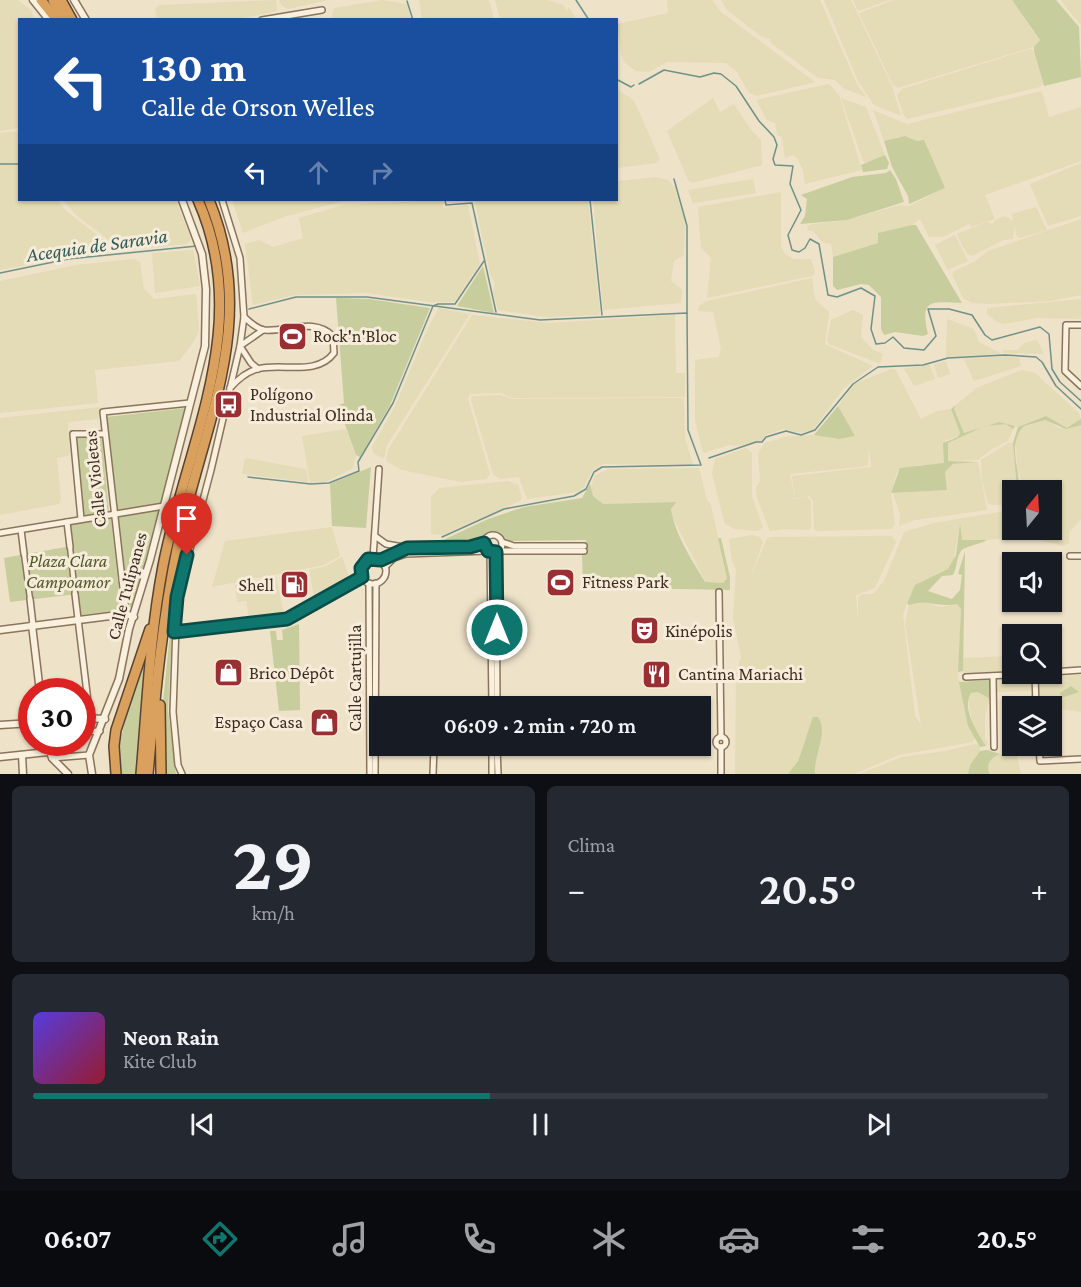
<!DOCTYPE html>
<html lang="es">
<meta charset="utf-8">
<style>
:root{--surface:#171b24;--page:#242831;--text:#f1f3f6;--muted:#9ea1a6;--line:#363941;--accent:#0f766e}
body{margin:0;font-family:"Crimson Pro",serif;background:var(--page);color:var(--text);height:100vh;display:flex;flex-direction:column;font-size:22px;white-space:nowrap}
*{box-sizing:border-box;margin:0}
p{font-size:20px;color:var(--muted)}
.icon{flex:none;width:33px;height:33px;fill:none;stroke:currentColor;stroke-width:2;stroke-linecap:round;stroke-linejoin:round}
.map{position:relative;height:774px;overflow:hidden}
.drawer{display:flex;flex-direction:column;gap:12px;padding:12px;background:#0d0f14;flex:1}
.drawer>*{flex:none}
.guide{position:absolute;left:18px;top:18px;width:600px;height:183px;border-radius:0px;box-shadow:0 2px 4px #0004;background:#1a4fa0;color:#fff;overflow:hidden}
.needle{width:39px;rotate:18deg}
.tools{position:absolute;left:1002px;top:480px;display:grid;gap:12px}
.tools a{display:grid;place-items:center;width:60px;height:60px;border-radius:0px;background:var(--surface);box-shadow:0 2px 4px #0004;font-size:30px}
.speed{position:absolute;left:18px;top:678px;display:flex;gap:12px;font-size:30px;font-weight:700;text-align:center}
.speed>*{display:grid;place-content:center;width:78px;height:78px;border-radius:50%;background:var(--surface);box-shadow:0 2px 4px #0004;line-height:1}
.speed .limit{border:9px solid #d22;background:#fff;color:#111}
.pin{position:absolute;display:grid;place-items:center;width:51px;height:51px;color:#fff;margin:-62px -26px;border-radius:50% 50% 50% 0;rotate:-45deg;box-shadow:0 0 6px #0007}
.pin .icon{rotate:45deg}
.me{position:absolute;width:66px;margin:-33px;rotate:0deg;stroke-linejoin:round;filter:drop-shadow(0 0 4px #0008)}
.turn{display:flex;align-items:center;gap:21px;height:126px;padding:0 24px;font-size:27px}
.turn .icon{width:78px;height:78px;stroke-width:2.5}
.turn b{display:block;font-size:42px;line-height:51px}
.lanes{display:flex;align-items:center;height:57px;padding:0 24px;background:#0003;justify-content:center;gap:30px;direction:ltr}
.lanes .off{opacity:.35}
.big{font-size:45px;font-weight:600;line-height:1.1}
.drawer .card{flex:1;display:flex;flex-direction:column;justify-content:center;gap:9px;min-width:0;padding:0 21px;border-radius:9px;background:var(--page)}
.drawer .dial{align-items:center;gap:0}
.dial b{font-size:78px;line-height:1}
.song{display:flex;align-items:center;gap:18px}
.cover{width:72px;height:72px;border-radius:9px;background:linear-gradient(135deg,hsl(250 70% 55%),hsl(350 70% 35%))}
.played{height:6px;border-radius:3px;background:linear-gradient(90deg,var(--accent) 45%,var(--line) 45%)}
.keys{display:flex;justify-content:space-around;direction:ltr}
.heat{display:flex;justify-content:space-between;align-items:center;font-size:33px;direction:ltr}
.drawer .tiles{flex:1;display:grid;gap:12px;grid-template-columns:1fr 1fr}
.card:last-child{grid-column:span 2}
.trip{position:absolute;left:369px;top:696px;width:342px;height:60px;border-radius:0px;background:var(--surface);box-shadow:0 2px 4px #0004;font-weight:600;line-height:60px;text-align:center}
.tab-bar{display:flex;height:96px;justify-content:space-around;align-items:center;background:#090b0e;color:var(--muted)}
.tab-bar .icon{width:42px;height:42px}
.tab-bar .on{color:var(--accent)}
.tab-bar b{font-size:27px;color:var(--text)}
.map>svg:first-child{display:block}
.farmland{fill:#e4dbb7;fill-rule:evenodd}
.green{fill:#c8cd9d}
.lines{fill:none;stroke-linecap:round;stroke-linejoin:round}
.stream{stroke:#709188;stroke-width:1.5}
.pedestrian-casing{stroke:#8b745e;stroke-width:7}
.minor-casing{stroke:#8b745e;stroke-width:8}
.tertiary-casing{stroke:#8b745e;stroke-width:9}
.motorway-casing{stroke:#594332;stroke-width:12}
.pedestrian{stroke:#f9f0dd;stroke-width:4}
.minor{stroke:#f9f0dd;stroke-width:5}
.tertiary{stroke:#f9f0dd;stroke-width:6}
.motorway{stroke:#daa05e;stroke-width:9}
.route-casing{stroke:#0a4d48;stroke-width:15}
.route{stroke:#0f766e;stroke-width:10}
.labels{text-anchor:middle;stroke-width:6;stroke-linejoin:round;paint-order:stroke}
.poi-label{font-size:18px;fill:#3b2d21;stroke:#f6ecd9;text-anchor:start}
.street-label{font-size:18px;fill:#3b2d21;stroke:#f6ecd9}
.park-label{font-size:18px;font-style:italic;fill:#4d5728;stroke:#f6ecd9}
.water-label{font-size:20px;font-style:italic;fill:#315b57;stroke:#f6ecd9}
</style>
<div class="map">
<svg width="1081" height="774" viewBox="0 0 1081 774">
<rect width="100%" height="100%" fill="#eee2c9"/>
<g class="farmland">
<path d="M0,0H18L31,10L34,19L20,20L19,128L0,131Z"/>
<path d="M276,0L277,11L238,19H157L155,8L160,5Z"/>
<path d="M279,0H328L288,9L282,6Z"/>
<path d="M382,0L407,4L411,19H331L334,8Z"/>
<path d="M419,0H489L494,19H422Z"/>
<path d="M495,0H548L563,5L567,11L569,7L576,19H500Z"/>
<path d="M667,0H712L721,12L815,82L757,96L749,93L737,72L726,63L667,62L649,72L636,71L624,62L621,54L617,24L668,13Z"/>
<path d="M721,0H820L857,84L866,97L843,88L835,80L818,78L771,43L770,39L762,37L727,10Z"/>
<path d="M824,0H851L892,86L901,116L874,105L858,81Z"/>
<path d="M853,0H890L858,11Z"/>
<path d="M894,0H1012L1040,41L1037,46L898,88L893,85L859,13Z"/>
<path d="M1061,0H1081V25L1069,11Z"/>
<path d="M1030,49L1034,51L1043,84L1040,87L907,119L903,114L897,95L902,89Z"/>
<path d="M829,84L839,95L862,170L805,184L803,170L797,158L793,155L785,158L782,138L777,134L775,123L767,120L756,100Z"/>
<path d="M617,89L634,101L660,159L656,163L617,168Z"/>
<path d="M1042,91L1049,117L1081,107V161L985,195L995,219L971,227L969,224L943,237H929L920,219L912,225L878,233L879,243L833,257L831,244L822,242L813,231H808L807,225L847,220L900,205L909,206L945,188L917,141L905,136L884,141L873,110L907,124Z"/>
<path d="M713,98L720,112L734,104L751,130L761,140L762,165L692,183L688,180L667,131Z"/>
<path d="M841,98L866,107L885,155L883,158L865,163L863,161Z"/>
<path d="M19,131L20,200H58L66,211L105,241V250L0,270V133Z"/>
<path d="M1081,163V216L1048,226L1030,184Z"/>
<path d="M656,177L668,180L675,188L685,223L684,255L674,261L671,281L682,290L681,303L603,310L593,200H616L617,181Z"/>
<path d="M753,179L756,193L693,203L688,190Z"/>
<path d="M781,192V247L785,254L794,259H811L815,272L812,276L707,298L711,258L701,248L698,207Z"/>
<path d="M63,200H176L191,239L187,244L119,251L104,236L78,217Z"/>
<path d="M232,200H347L283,217L243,233Z"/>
<path d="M442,200L443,208L468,205L480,264L454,302H429L367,293L294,295L253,305L245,244L259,240L273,247L303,238L299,218L343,205Z"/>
<path d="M478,200H588L600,312L598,315L547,317L498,310L493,292L495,283L490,274L475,203Z"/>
<path d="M1036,207L1047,230L1020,238L1017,236L1014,227L1013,239L1003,240L972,256L967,254L958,237L957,234L987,222L992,224L997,219L1005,216L1013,221L1012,214Z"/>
<path d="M1081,219V295L1051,301L988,304L972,303L963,298L952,274L954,271L974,262L988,251Z"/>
<path d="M955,235L968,261L948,270L935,245Z"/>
<path d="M193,250L200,286L155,293L152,253Z"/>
<path d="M134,259L140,262L144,289L154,299L196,294L199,330L195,340L179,361L95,370L98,403L0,413V281L76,265Z"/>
<path d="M812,278L815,299L829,312L825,344L873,366L843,389L813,430L801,433L784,429L765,435L762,441L735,446L730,445L703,453L695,420V360L719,357L721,348L713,312L698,311L700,305L707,301Z"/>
<path d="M1081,299V319L1037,318L1004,324L997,322L987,314V308Z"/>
<path d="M439,308L470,314L387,445L384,459L373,453L372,447L395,406L428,328Z"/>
<path d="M853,310L863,315L861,337L872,349L883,354L880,364L829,344L827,340L831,320Z"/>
<path d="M472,315L549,323L675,315L676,373H685V397L513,398L501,393L470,394L468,399L490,474L486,479L461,482L402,470L386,461L388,450Z"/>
<path d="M947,319L974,329L979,342L1002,354L946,357Z"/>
<path d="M1037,340L1044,354L1003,353V350H1017L1024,343Z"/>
<path d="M1006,356L1019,358L1021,366L974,381L964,359Z"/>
<path d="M946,361L950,374L938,378L934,364Z"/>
<path d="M929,364L935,379L914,386L904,369Z"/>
<path d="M891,369H895L921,419L937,411L951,409L960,433L958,437L946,440L944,464L934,466L919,465L897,472L891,493L895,524L891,529L817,531L814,529L813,501L809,496L807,497L811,501V527L809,530L787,529L770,531L757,498L756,488L760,481L758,453L765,443L784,437L814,435L839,439L855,436L838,406L854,384ZM869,447L871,467L792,476L795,498L806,497L795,499L790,474L868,466Z"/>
<path d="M1022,370L1035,373L1079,413L1081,420L1067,428L1046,416L1018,427L999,422L964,433L954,409L956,405L976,388Z"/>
<path d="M500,395L513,399L684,398L685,438L693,465L603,464L592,471L584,487L578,492L527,499L519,477L500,479L493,474L471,400L472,396Z"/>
<path d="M100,407L98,419L68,422L70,453L68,456L57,458L61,499L59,504L0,515V418Z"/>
<path d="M1045,420L1059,428L1081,425V519L1069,533V543L1063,546L1031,538L1029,530H1052V490H1019L1021,479L1017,468L1016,438L1024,426Z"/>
<path d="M1000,423L1010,425L1013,429L1008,441L992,449L978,460L948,461V443L985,426Z"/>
<path d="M346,429L356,455L353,468L326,482L310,483L302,436Z"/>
<path d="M1008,443H1013L1017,490H1012V503L1010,505H993L988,503L982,481L981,460Z"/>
<path d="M746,448L752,453V497L763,527L758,531L735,529L725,524L712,474L715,459Z"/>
<path d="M245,458L306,469L308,482L242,474Z"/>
<path d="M978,462L987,510L915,520L899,526L900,515L893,493L947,490L945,471L953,464Z"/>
<path d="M699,468L707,500L711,505L726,573L727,578L723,583H706L673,518L671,509L675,502L603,504L593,496L590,489L595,475L609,469Z"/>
<path d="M508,481L518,485L522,498L520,501L442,535L431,534V497L439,488Z"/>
<path d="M1012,510V530H1022L1017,537L965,542L961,540L960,525L953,562L948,570L921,582L910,594L903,615L915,716L921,725L905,623L909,605L921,601L940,607L957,604L961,609L958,677L976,737L973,742L899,755L854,774H815L814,765L820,747L811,730L804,741L798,761L788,774H735L736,673L741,657L733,618L736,569L732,561L729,539L751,535L760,537L763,542L748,584L766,540L770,537L892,536L896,542L875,588L856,595L858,620V597L862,594H873L884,581L904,532L934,523Z"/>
<path d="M332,527L340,556L324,565L212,587L225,541Z"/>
<path d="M342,557L349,576L314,597L309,570L326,566Z"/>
<path d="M276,577L284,614L249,618L246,601L237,602L235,585Z"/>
<path d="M1052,654H1062L1064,668H1052Z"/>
<path d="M1012,656V671L963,673L962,658Z"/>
<path d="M1081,675V712L1040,706L1039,677Z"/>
<path d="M1031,677V691L997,692V679Z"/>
<path d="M978,692L990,699L985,716V739L988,743L986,746L972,724L968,697L971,693Z"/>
<path d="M979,743L980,751L970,765L968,774H859L902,757L945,751Z"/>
<path d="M1000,754L1017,756L1021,774H990L988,765L992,758Z"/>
</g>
<g class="green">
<path d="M1012,0H1056L1079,27L1081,77L1044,86L1034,51V47L1040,40Z"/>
<path d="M905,136L917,141L924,140L945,188L909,204L908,196L892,167L884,141Z"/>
<path d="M885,155L889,163L887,169L863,172L861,165Z"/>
<path d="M890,170L896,179L904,202L847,220L800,224L805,216L807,199L801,195L852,177L886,173Z"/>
<path d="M912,225H916L962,303C932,302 919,298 928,334L923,336L895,332L884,335L881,329V297L869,285L861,284L837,290L833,286V257L878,243V233Z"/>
<path d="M483,266L494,313L457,306Z"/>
<path d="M336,298L369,299L430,308L390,405L360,457L356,455L338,405L344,403Z"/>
<path d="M956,405L954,409L964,433L999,422L1015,426L1013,429L1006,424L985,426L948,443V461L978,462L953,464L945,472L947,490L891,493L900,468L944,463L943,443L958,437L960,433L951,409Z"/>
<path d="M838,406L855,436L839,439L814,435Z"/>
<path d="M186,408L162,503L116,510L106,417Z"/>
<path d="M1046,416L1067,428L1081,419V425L1066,429L1045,420L1024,426C1006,445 1021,470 1019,490H1017L1013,443L1018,427Z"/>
<path d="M75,437H102L109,511L84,516Z"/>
<path d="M371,467L366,528L332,526L330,484Z"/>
<path d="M590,484L593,496L603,504L676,502L671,509C675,535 692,560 705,582L723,583L727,578L718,538H721L730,577V590L583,587L582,555L587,554L586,540L509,541C491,528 494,527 477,542H439L488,519L524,507L582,498Z"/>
<path d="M160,509L134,608L127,607L117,516Z"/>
<path d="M111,517L121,610L80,615L77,594L10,602L4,558L71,546L69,525Z"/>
<path d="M960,524L962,540H987C981,544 963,547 961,551C956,558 957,568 953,575L942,576L928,591L952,599L960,590L962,575L958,574L965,551L963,671L958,672L961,609L957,604C937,608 927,599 909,605L907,603L915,585L948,569L956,555Z"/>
<path d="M174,593L168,710L176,774H165L163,702Z"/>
<path d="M299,624L300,710L279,711L270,631H276L277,640H283L282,630Z"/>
<path d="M146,660L136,774H120C114,740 135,692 146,660Z"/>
<path d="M989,680L990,699L978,692L971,693C961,709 978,733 986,746L980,747L968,726L959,682Z"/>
<path d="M1071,686L1079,692L1061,698L1060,693Z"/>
<path d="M813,717H818C829,732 813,757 815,774H788L798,761Z"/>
<path d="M987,750L1000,754C991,758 985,764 990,774H968L970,765L980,751Z"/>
</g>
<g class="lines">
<g class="stream">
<path d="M576,0L589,20"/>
<path d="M407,1L413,20"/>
<path d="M616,79L631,87L634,85"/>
<path d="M639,84L664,70L700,77L714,73L721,74L736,86L759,121L774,137L777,145L773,159L775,165L793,166L790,184L801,210L788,235L792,250L799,252L805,248L810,239L819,244L828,295L837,297L861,288L875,296L871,329L876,344L885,343L893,337L904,348L924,350L936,336L928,309H949L972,315L985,335L992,340L1040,327L1049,334L1052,369L1060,382L1081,401"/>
<path d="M0,164H20"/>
<path d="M674,179L687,226V313"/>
<path d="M445,200L446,205L472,203L496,312"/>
<path d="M590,200L602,315"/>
<path d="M0,273L68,259L197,246"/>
<path d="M249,309L296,297H367L540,320L687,313L688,430L701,465L602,467L594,472L586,489L574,496L504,509L442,537"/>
<path d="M709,458L756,442H762L766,437L786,431L801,435L815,430L853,384L878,367L923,365L948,358L1005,355L1036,357L1042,362L1056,386L1081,409"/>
<path d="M248,477L311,484L329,483L359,471L358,462L393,403L433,306L438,304H455L484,261"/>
</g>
<defs>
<g id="pedestrian">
<path d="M70,547L75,594"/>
<path d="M24,554L30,599"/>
</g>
<g id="minor">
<path d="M262,20L322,10"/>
<path d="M1081,325H1066L1065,371L1081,386"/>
<path d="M258,369L251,363L240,346L263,330"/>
<path d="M230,388C238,379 246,372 257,369C282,362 316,377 334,353L333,336C314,317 288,332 264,330C255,328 250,322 244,317"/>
<path d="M81,519L73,434H105"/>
<path d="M67,522L70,547"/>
<path d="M21,530L24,554"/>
<path d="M0,533L164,506"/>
<circle cx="493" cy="544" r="9"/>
<path d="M375,536L386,544L403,547"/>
<path d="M502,542L514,546H584"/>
<path d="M499,551H584"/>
<path d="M490,552L492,706"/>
<path d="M496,552L497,706"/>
<path d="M1070,556H1081"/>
<path d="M373,558L379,469"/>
<circle cx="373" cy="571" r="13"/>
<path d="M381,560C410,534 452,559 484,543"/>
<path d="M385,567L394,558L406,554L488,551"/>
<path d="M369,583L370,774"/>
<path d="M719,592L721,737"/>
<path d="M75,594L90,718"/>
<path d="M30,599L33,625"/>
<path d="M126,614L103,412L190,403"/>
<path d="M174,632L287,619L362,577"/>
<path d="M1052,672L1081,670"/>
<path d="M1035,674L1036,706"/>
<path d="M993,676L994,747"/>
<path d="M966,677L1026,674"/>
<path d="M82,732L100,731"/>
<circle cx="721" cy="742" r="5"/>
<path d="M492,746V774"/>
<path d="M497,746L498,774"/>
<path d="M1039,746L1040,761L1081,759"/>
<path d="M721,747V774"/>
<path d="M52,758L89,755"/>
<path d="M182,774L178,765L173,712L177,598L211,470L240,346L244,317L240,258L222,200"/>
<path d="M375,774L376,583"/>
<path d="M433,774L434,746"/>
</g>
<g id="tertiary">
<path d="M33,0L49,20"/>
<path d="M74,0L86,20"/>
<path d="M32,625L40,692"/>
<path d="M0,630L126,614L134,617"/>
<path d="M82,718L105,719"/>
<path d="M0,725L32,723"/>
<path d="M47,742L52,758L68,774"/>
<path d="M22,755L23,774"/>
<path d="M0,757L48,752"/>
<path d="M92,774L89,755L119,679L129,629L150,560L205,346L206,289L202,254L182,200"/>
</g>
<g id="motorway">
<path d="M41,0L57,20"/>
<path d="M53,0L64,20"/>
<path d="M61,0L72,20"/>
<path d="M160,705L161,774"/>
<path d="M116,774L114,746L116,730L150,629"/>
<path d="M141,774C147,705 150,634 163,566C187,441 254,326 198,200"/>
<path d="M148,774C155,697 162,620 178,544C203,423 260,324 209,200"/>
</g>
</defs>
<use href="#pedestrian" class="pedestrian-casing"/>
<use href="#minor" class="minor-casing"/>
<use href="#tertiary" class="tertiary-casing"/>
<use href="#motorway" class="motorway-casing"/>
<use href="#pedestrian" class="pedestrian"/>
<use href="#minor" class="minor"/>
<use href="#tertiary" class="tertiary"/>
<use href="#motorway" class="motorway"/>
</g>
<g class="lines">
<defs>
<path id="route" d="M187,555L177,597L174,632L287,619L362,577L361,568L368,559L381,560L407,548L470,547L484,543L488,551L496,552L497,630"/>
</defs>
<use href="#route" class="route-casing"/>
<use href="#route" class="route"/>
</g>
<defs>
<symbol id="stadium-square" viewBox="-11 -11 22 22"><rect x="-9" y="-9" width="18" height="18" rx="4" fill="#992f33" stroke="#f6ecd9"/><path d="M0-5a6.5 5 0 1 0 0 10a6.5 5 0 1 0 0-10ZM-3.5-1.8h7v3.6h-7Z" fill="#fff"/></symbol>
<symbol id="bus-square" viewBox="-11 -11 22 22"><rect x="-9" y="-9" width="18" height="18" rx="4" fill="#992f33" stroke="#f6ecd9"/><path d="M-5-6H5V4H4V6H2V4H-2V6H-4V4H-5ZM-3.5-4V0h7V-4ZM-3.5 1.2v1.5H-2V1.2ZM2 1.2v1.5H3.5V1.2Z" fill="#fff"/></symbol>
<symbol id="fuel-square" viewBox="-11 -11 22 22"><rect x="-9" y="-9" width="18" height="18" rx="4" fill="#992f33" stroke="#f6ecd9"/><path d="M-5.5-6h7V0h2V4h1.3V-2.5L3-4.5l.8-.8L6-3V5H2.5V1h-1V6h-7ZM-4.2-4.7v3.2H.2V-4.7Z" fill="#fff"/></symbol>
<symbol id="theatre-square" viewBox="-11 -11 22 22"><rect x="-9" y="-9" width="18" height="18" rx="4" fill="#992f33" stroke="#f6ecd9"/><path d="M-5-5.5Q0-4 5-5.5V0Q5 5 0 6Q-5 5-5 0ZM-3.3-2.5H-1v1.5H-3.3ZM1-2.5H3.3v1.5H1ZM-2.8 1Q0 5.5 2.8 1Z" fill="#fff"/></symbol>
<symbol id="shop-square" viewBox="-11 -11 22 22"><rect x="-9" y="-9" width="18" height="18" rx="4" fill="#992f33" stroke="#f6ecd9"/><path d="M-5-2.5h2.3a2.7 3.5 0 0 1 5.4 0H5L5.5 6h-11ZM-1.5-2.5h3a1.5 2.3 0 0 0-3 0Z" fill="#fff"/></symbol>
<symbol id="restaurant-square" viewBox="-11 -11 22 22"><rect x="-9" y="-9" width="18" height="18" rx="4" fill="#992f33" stroke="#f6ecd9"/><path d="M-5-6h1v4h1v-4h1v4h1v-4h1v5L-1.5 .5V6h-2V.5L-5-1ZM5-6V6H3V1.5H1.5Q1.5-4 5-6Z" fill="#fff"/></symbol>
</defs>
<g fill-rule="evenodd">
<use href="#stadium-square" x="276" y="320" width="33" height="33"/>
<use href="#bus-square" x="212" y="388" width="33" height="33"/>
<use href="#stadium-square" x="544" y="566" width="33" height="33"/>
<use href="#fuel-square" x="278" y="568" width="33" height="33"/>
<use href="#theatre-square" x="628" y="614" width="33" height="33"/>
<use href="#shop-square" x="212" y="656" width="33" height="33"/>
<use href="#restaurant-square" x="640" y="658" width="33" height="33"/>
<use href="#shop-square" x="308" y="706" width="33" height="33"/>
</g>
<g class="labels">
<g class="poi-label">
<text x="313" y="342">Rock'n'Bloc</text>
<text x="250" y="400">Polígono<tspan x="250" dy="21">Industrial Olinda</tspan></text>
<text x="582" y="588">Fitness Park</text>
<text x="274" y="591" text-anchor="end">Shell</text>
<text x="665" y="637">Kinépolis</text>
<text x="249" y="679">Brico Dépôt</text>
<text x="678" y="680">Cantina Mariachi</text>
<text x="303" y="728" text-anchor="end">Espaço Casa</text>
</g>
<g class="street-label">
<text transform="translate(95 479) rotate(-96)" y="6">Calle Violetas</text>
<text transform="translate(127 586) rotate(-75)" y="6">Calle Tulipanes</text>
<text transform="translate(355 678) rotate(-90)" y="6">Calle Cartujilla</text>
</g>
<g class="park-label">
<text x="68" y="567">Plaza Clara<tspan x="68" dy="21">Campoamor</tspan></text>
</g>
<g class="water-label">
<text transform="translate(97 245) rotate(-8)" y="7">Acequia de Saravia</text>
</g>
</g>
</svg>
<div class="tools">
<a><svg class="needle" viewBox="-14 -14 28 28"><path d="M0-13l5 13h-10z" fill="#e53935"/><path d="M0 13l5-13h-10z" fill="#9ea1a6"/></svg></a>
<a><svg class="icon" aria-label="sound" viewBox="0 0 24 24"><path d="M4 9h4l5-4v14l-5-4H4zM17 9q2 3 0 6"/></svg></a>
<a><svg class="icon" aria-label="search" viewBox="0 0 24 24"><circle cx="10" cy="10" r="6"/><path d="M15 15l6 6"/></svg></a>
<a><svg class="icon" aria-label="layers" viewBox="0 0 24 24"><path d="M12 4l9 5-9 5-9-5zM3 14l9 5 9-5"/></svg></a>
</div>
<div class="speed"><div class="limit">30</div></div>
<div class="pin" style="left:187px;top:555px;background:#d93025"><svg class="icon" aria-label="arrive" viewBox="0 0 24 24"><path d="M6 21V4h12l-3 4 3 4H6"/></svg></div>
<svg class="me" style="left:497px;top:630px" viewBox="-20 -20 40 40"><circle r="17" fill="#0f766e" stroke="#fff" stroke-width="3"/><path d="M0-11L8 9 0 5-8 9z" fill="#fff"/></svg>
<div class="trip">06:09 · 2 min · 720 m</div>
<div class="guide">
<div class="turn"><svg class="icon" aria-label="left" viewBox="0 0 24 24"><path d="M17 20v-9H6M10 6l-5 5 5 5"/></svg><div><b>130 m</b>Calle de Orson Welles</div></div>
<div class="lanes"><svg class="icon" aria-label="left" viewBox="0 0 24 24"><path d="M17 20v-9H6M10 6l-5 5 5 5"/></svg><svg class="icon off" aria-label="ahead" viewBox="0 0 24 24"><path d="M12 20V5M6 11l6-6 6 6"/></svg><svg class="icon off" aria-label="right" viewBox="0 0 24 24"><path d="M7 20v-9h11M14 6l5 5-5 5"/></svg></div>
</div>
</div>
<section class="drawer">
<div class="tiles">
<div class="card dial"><b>29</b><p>km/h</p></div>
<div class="card"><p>Clima</p>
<div class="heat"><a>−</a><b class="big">20.5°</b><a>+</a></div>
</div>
<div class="card">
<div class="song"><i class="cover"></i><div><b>Neon Rain</b><p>Kite Club</p></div></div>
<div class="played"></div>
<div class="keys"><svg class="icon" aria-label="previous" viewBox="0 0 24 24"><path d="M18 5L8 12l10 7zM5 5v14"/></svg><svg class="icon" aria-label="pause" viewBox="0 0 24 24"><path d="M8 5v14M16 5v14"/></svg><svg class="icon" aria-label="next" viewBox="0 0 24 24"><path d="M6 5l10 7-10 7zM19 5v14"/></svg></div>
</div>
</div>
</section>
<nav class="tab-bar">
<b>06:07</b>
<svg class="icon on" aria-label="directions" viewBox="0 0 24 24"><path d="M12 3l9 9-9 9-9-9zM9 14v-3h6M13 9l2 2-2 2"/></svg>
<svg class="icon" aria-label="music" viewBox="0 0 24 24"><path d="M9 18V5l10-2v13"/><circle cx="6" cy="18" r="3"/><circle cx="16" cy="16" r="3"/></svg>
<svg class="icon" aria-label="phone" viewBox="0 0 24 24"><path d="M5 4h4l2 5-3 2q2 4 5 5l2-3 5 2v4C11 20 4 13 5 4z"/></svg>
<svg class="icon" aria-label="climate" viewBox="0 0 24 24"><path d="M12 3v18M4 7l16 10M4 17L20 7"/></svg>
<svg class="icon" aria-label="car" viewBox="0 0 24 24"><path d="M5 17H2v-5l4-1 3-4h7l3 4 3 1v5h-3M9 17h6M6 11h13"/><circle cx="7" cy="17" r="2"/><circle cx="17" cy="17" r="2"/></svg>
<svg class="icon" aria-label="filters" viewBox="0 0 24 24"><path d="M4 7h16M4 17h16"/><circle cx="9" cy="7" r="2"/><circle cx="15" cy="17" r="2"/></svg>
<b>20.5°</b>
</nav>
